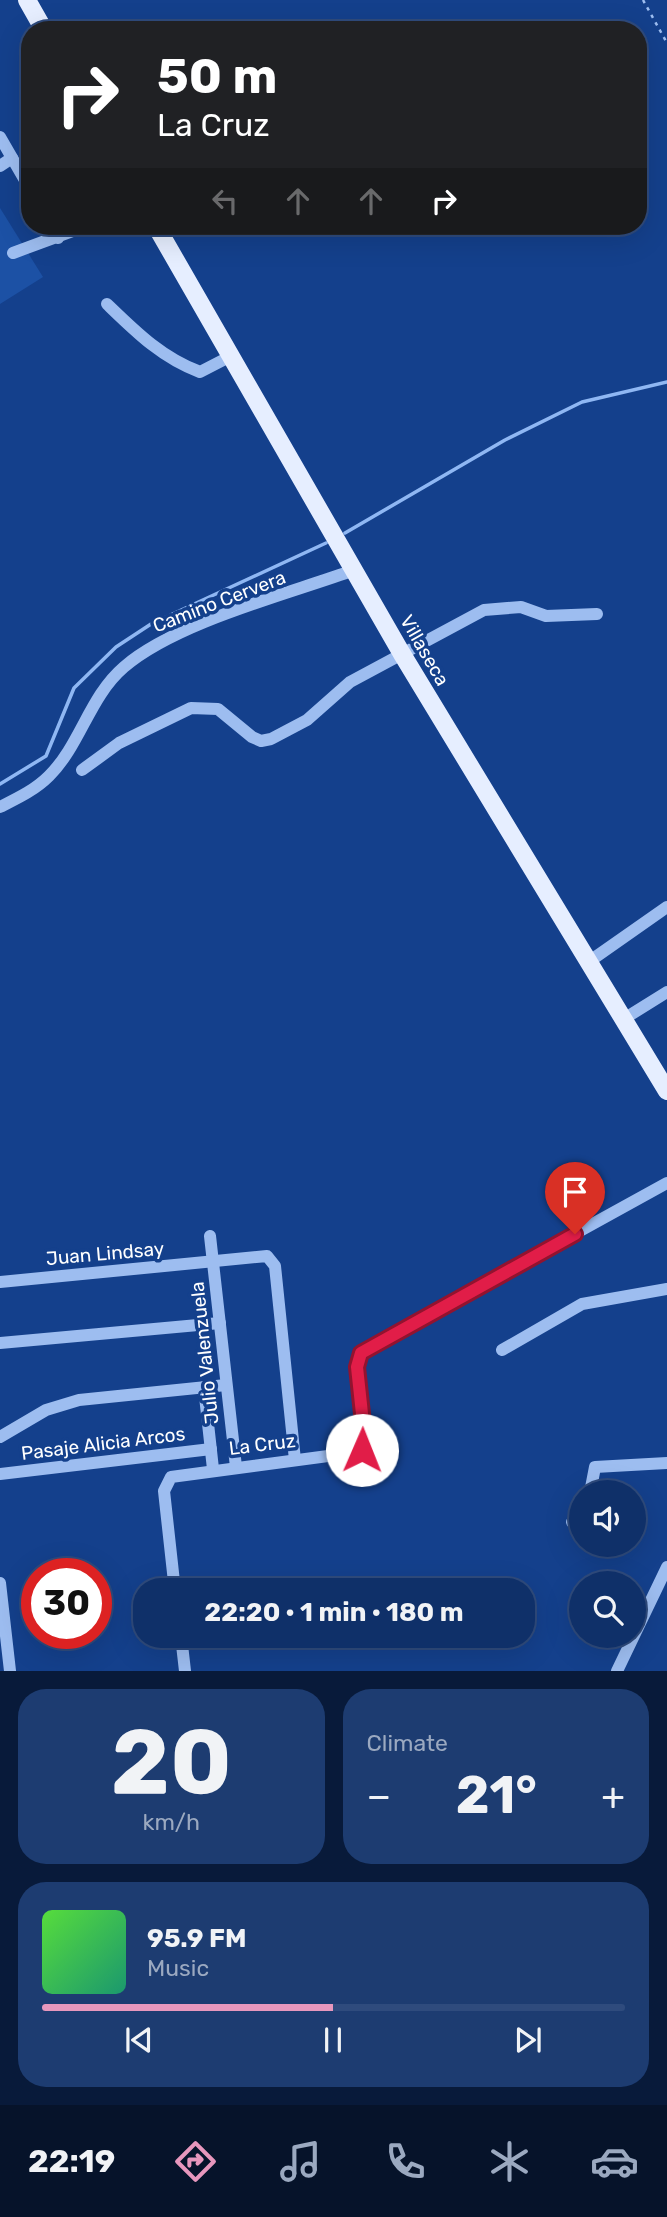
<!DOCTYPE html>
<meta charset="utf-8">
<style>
:root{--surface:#0f3069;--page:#1d3c71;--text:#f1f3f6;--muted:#9ba9c0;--line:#2f4b7d;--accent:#e797bd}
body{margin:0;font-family:Rubik,sans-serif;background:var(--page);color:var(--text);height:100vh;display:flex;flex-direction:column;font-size:26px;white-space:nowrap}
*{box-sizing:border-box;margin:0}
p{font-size:23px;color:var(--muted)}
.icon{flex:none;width:38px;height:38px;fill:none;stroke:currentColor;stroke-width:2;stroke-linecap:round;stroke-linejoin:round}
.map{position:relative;height:1671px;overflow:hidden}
.details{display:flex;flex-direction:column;gap:18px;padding:18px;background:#081a3a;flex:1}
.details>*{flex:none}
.top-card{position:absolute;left:21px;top:21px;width:626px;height:214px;border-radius:28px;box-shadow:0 7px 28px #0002,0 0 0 2px var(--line);background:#202124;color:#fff;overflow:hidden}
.tools{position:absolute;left:569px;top:1480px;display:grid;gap:14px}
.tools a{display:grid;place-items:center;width:77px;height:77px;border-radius:50%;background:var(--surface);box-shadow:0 7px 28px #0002,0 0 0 2px var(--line);font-size:35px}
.speed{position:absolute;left:21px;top:1558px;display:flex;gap:14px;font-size:35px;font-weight:700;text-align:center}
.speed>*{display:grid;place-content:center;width:91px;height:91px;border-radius:50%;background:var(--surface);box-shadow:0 7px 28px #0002,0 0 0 2px var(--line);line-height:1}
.speed .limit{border:10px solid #d22;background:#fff;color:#111}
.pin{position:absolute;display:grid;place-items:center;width:60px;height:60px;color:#fff;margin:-72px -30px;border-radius:50% 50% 50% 0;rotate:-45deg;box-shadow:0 0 7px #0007}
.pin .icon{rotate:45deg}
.me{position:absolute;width:77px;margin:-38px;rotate:1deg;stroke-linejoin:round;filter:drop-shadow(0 0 5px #0008)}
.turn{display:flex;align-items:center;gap:24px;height:147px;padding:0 21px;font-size:32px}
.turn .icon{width:91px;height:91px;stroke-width:2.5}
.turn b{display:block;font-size:49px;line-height:60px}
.lanes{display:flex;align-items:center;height:66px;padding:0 21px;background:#0003;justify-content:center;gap:35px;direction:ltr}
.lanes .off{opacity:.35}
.big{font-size:52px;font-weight:700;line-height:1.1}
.details .widget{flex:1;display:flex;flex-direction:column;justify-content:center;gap:10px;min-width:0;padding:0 24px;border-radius:28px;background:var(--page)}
.details .dial{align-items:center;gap:0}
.dial b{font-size:91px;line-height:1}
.song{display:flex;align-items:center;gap:21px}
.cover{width:84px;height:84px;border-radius:10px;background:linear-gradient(135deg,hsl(110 70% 55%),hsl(160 70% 35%))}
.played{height:7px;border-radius:4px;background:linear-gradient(90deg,var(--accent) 50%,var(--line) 50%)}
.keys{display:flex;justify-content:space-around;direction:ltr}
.heat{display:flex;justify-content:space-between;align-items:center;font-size:38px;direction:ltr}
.details .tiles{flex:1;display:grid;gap:18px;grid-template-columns:1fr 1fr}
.widget:last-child{grid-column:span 2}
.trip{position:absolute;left:133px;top:1578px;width:402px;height:70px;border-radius:28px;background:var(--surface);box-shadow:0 7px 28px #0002,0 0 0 2px var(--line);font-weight:700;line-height:70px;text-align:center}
.dock{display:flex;height:112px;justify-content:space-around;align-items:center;background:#06132a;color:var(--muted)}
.dock .icon{width:49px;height:49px}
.dock .selected{color:var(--accent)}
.dock b{font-size:32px;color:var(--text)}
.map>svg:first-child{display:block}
.green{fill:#1c51a5}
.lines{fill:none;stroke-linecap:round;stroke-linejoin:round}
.stream{stroke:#8fb7f3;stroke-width:3.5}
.path{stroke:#9dbdf0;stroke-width:2.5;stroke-dasharray:3.5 5;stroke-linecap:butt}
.minor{stroke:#9dbdf0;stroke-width:12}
.major{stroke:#e6eeff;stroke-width:18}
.route-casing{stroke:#92132f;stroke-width:18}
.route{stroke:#e11d48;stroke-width:12}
.labels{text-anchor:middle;stroke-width:7;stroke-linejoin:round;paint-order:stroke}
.street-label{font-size:19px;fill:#fff;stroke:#14408c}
</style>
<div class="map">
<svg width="667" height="1671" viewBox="0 0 667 1671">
<rect width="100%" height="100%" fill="#14408c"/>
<path class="green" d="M0,208L43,277L0,304Z"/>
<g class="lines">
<g class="stream">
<path d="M345,533L505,440L582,402L667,382"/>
<path d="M0,784L46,756L74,688L116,647L151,624L326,543"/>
</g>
<path class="path" d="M643,0L667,43"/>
<g class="minor">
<path d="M0,137L30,189"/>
<path d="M0,166L12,158"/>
<path d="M51,226L58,238"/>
<path d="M13,253L86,226"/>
<path d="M107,304C136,332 162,358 200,372L231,356"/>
<path d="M82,770L119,743L191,708L218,709L252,737L261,741L271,739L307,720L350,682L484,610L521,607L546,616L597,614"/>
<path d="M0,807C18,798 35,790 49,776C81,744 89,697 124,667C176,622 288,594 354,570"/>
<path d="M587,963L667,907"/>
<path d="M622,1020L667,992"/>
<path d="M210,1236L236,1467"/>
<path d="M0,1282L267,1256L275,1266L295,1460"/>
<path d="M0,1343L220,1323"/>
<path d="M502,1350L582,1304L667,1289"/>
<path d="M204,1387L213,1469"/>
<path d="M0,1437L46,1410L79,1400L226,1385"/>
<path d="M0,1474L211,1449"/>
<path d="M590,1493L595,1467L667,1463"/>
<path d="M572,1522L581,1511"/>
<path d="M0,1583L10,1671"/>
<path d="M175,1591L164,1491L171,1477L358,1452L365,1442L357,1367L364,1350L667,1183"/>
<path d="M181,1636L185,1671"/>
<path d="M617,1671L667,1567"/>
</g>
<g class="major">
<path d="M27,0L44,30"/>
<path d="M156,226L402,654L667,1091"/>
</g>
</g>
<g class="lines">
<defs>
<path id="route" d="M362,1450L365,1442L357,1367L361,1353L575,1234"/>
</defs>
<use href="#route" class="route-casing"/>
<use href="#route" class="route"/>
</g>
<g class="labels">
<g class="street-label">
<text transform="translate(219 601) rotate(-21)" y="7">Camino Cervera</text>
<text transform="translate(425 650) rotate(60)" y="7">Villaseca</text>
<text transform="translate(105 1253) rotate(-5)" y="7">Juan Lindsay</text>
<text transform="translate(204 1353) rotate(-96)" y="7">Julio Valenzuela</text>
<text transform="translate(103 1443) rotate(-7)" y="7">Pasaje Alicia Arcos</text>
<text transform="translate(262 1444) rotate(-7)" y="7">La Cruz</text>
</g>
</g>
</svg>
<div class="tools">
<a><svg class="icon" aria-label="sound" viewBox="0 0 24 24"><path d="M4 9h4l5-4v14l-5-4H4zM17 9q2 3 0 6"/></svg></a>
<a><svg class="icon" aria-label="search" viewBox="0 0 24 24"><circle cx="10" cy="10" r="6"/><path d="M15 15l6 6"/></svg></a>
</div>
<div class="speed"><div class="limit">30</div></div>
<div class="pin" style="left:575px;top:1234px;background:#d93025"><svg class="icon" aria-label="arrive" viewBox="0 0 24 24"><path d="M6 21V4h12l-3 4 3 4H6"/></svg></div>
<svg class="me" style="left:362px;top:1450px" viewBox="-20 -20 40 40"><circle r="19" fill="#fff"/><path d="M0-13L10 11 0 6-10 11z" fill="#e11d48"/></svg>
<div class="trip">22:20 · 1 min · 180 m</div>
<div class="top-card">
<div class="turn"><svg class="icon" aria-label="right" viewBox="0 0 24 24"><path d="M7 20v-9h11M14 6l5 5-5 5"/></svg><div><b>50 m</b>La Cruz</div></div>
<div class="lanes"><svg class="icon off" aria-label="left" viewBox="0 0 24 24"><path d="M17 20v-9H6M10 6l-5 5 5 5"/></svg><svg class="icon off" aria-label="ahead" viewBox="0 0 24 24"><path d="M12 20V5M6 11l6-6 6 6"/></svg><svg class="icon off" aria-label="ahead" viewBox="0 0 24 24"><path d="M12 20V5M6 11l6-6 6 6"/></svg><svg class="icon" aria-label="right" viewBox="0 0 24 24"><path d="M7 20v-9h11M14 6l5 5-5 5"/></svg></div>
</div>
</div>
<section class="details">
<div class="tiles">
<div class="widget dial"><b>20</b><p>km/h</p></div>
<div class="widget"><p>Climate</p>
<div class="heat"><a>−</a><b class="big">21°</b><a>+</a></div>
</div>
<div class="widget">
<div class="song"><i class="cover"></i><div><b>95.9 FM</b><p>Music</p></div></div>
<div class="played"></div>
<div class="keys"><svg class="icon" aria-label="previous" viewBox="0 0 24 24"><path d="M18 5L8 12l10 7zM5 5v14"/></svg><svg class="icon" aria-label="pause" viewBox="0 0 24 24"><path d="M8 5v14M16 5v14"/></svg><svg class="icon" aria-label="next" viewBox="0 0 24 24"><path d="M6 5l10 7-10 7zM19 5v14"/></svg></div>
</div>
</div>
</section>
<nav class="dock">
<b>22:19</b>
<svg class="icon selected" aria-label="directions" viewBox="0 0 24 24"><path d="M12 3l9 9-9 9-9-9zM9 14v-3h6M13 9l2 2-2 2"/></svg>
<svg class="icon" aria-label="music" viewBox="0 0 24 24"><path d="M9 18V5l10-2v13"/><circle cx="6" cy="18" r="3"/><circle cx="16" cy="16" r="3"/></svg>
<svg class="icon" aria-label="phone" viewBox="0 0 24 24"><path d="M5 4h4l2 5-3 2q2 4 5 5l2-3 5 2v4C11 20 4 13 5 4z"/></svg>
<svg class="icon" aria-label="climate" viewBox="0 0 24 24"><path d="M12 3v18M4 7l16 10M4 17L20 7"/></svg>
<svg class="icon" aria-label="car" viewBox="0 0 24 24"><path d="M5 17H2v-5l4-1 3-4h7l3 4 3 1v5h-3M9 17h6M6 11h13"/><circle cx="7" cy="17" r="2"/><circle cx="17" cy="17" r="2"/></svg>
</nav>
